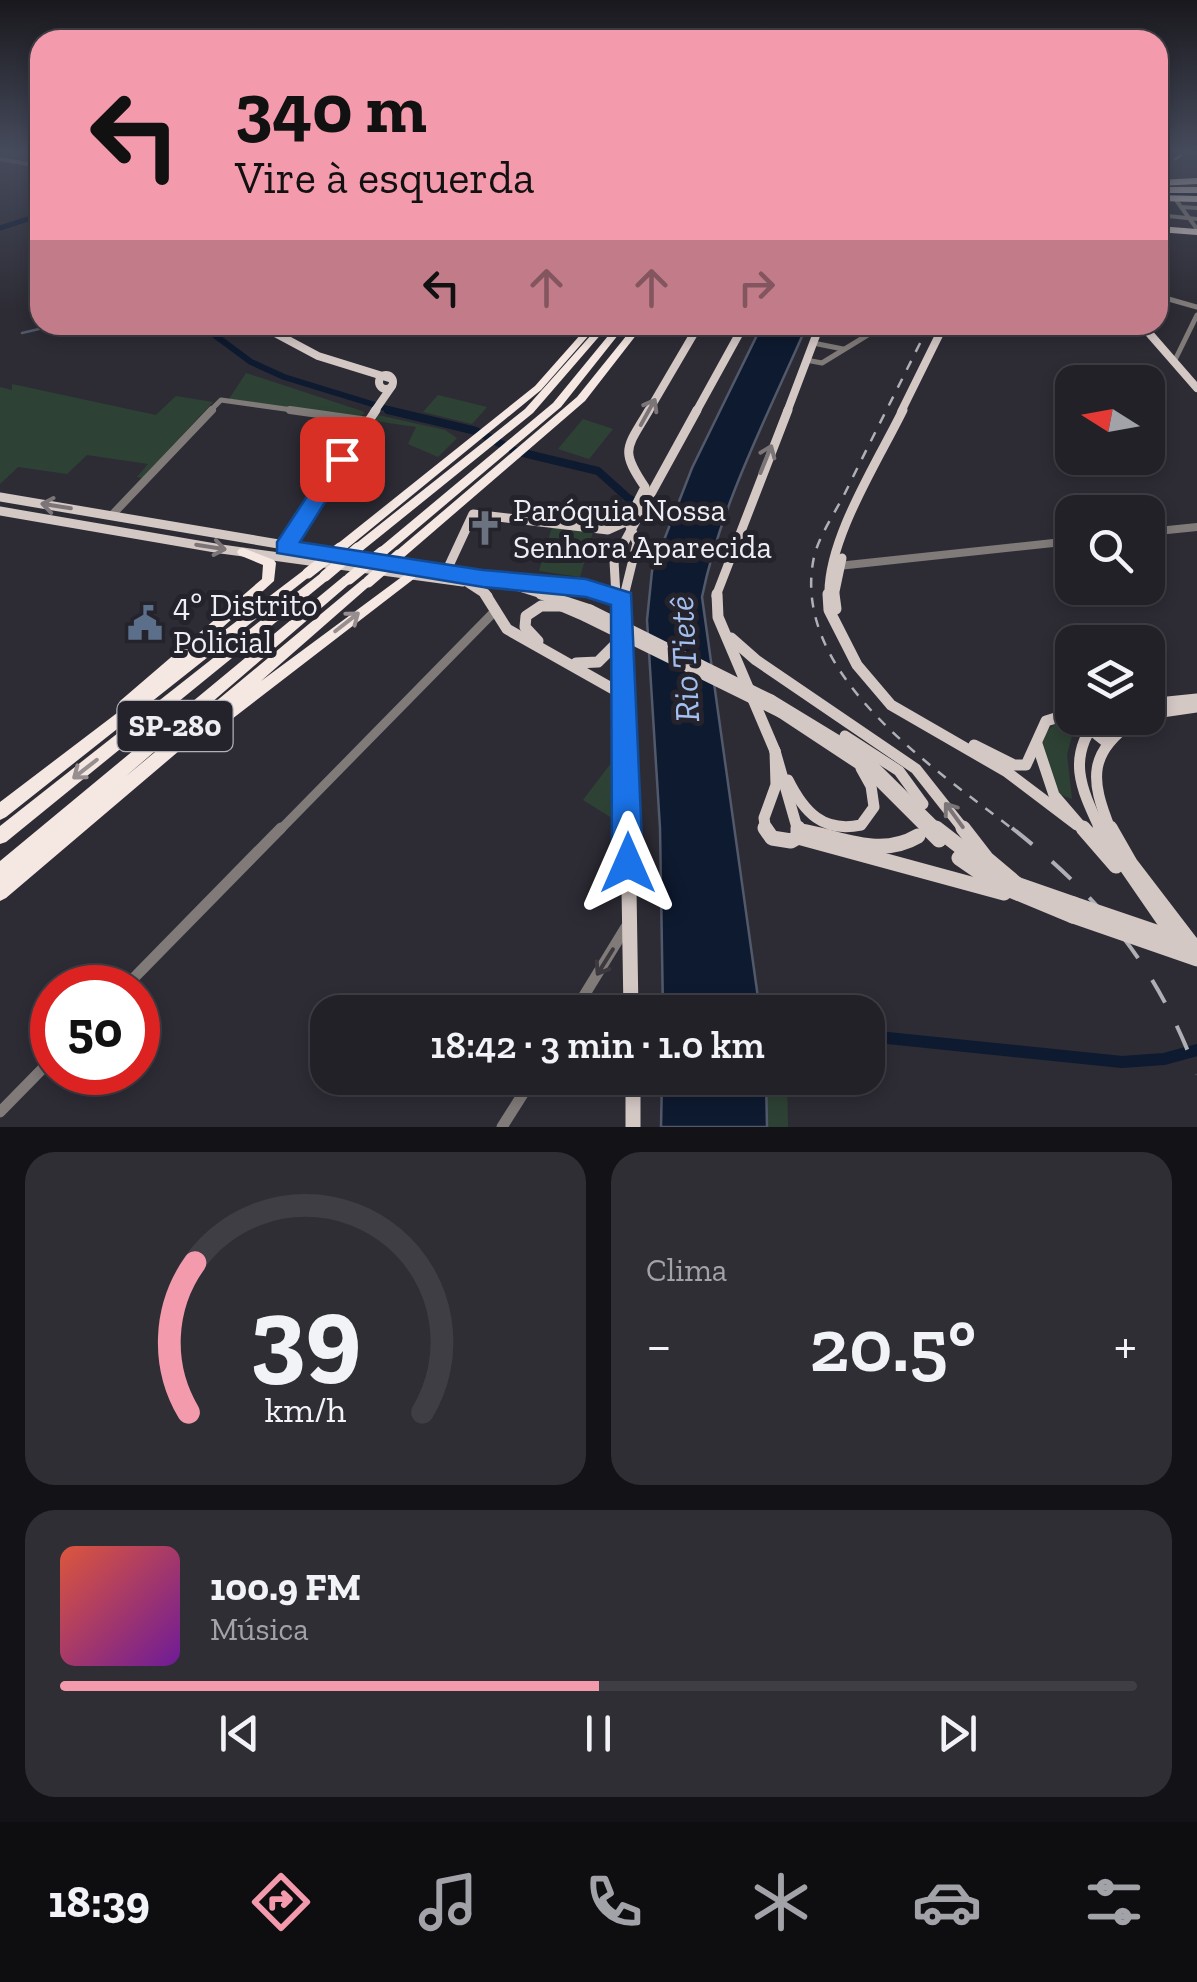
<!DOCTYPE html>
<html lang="pt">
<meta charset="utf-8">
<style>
:root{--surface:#222128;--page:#2e2e34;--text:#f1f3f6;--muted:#a2a3a8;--line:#3f3e45;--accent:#f39aac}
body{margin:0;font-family:"Zilla Slab",serif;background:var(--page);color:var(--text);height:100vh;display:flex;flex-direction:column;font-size:38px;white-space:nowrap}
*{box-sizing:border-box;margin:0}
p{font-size:32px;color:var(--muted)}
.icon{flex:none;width:55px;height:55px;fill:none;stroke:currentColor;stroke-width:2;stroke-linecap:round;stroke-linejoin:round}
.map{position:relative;height:1127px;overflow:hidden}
.side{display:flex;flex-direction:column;gap:25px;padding:25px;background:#131216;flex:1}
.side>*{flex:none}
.top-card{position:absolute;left:30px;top:30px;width:1138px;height:305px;border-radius:30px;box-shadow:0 5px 15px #0003,0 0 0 2px var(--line);background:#f39aac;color:#111;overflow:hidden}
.needle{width:65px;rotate:281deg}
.tools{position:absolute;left:1055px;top:365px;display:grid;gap:20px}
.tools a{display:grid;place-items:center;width:110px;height:110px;border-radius:20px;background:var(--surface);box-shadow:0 5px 15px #0003,0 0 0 2px var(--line);font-size:50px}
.speed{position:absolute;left:30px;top:965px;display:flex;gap:20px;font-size:50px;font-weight:700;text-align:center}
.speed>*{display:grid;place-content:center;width:130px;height:130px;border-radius:50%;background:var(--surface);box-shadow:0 5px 15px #0003,0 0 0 2px var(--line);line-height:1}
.speed .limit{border:15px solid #d22;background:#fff;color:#111}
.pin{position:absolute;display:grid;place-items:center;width:85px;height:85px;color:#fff;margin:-42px;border-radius:20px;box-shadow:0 5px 15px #0006}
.me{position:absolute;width:110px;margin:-55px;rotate:0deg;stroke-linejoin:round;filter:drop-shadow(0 0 8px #0008)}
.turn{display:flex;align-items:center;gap:35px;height:210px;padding:0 40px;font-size:45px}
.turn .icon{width:130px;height:130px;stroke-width:2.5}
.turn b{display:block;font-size:70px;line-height:85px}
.lanes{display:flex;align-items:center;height:95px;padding:0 40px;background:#0003;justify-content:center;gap:50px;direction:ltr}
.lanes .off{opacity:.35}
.big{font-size:75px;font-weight:600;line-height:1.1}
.side .card{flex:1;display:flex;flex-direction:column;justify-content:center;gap:15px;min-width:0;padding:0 35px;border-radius:30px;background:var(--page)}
.side .dial{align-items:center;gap:0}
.dial svg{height:260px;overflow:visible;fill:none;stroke:var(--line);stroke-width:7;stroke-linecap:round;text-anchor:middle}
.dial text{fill:var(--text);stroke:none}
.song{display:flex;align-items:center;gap:30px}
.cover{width:120px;height:120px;border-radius:15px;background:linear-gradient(135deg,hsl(10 70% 55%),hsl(280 70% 35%))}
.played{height:10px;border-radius:5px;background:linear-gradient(90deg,var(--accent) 50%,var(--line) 50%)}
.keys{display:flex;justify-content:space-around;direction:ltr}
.heat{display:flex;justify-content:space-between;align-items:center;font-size:55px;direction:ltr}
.side .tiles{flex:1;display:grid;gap:25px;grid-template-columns:1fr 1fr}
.card:last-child{grid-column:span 2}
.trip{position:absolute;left:310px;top:995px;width:575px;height:100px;border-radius:30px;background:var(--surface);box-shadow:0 5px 15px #0003,0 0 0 2px var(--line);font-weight:600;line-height:100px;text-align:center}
.tab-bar{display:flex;height:160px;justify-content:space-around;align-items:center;background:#0e0d10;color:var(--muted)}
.tab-bar .icon{width:70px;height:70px}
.tab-bar .on{color:var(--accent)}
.tab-bar b{font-size:45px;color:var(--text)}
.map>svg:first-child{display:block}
.green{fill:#2d4234}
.water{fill:#0e1a30;stroke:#51596a;stroke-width:2.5}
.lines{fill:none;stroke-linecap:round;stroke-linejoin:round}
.stream{stroke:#51596a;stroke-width:2.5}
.river-far3{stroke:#0e1a30;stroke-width:5}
.river-far2{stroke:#0e1a30;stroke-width:6}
.river-far1{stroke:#0e1a30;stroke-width:8}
.river{stroke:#0e1a30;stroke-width:12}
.minor-far4{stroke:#807b79;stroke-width:4}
.minor-far3{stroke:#807b79;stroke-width:5}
.minor-far2{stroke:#807b79;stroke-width:8}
.minor-far1{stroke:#807b79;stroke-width:9}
.minor{stroke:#807b79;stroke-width:11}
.major-far4{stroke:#d4c8c5;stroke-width:6}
.major-far3{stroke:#d4c8c5;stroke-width:8}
.major-far2{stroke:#d4c8c5;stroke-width:9}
.major-far1{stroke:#d4c8c5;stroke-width:11}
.major{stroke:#d4c8c5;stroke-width:15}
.highway{fill:#f5e7e2;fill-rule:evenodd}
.rail-far1{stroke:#afafb6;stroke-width:2.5;stroke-dasharray:10 10;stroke-linecap:butt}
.rail{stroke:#afafb6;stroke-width:4;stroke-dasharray:26 26;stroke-linecap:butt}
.major-bridge-far1{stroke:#d4c8c5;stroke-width:11}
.major-bridge{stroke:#d4c8c5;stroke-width:15}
.highway-bridge{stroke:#f5e7e2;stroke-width:11}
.oneway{stroke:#7c7578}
.oneway2{stroke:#978e90}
.oneway3{stroke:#3b383e}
.route{fill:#1a73e8;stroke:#114b97;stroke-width:2.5}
.labels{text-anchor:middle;stroke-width:10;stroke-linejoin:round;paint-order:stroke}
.shield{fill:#24222b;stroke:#b1b0b7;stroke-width:2.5}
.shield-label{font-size:30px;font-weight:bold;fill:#ededf3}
.poi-label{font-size:32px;fill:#ededf3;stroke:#24222b;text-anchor:start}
.water-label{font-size:35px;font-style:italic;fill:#a3bff0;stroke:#24222b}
</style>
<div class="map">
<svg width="1197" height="1127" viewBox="0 0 1197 1127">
<rect width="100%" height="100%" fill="#2d2c35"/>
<g class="green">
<path d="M246,373L362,411L365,413L360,417L229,399Z"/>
<path d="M12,384L156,415L176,396L213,402L142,478L137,477L148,464L87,455L67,474L18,467L0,484V387L12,390Z"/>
<path d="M438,395L487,407L472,424L423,412Z"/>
<path d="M378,415L445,430L457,438L438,457L408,444L416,427L375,421Z"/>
<path d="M583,419L613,429L589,459L558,449Z"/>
<path d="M552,527L593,532L580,577L539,571Z"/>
<path d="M1060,719L1075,724L1067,755L1072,799L1059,794L1041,752L1043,735Z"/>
<path d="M618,754V814L615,820L583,800Z"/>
<path d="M766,1078H787L788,1127H766Z"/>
</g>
<g class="water">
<path d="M762,325H807C769,413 721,503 702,597L760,1012H663L660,828L647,620L652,571L692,468Z"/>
<path d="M662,1078H766L767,1127H661Z"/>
</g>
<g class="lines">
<path class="stream" d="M22,333L56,325"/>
<g class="river-far3">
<path d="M1158,194H1197"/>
<path d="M0,228L40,215"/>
</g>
<path class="river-far2" d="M201,325L251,362L284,377L398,412"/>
<path class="river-far1" d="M388,410L476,431L515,451L598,471L628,498L678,526"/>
<path class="river" d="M868,1036L1122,1062L1164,1059L1197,1050"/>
<g class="minor-far4">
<path d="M0,159L40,166"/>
<path d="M1176,200L1197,229"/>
<path d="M1181,207L1197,208"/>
<path d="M1158,215L1197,219"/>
</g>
<g class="minor-far3">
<path d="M1158,296L1197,307"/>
<path d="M813,343L843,349"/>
<path d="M806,360L822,363L884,325"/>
<path d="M1174,362L1197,315"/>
<path d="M209,412L221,400L307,412"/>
</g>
<g class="minor-far2">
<path d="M290,410L368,421"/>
<path d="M112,515L212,410"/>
<path d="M1148,532L1197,527"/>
<path d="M838,566L1072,541"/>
</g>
<path class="minor-far1" d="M279,831L496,610"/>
<g class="minor">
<path d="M124,988L281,828"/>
<path d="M582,1000L599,1012"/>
<path d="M574,1012L626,927"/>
<path d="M0,1112L52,1059"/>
<path d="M502,1127L533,1078"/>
</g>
<g class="major-far4">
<path d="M1158,183L1197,181"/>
<path d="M1158,190H1197"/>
<path d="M1158,198L1197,199"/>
<path d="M1158,229L1197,232"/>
</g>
<g class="major-far3">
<path d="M260,325L318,356L389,378"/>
<path d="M1142,325L1197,388"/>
<circle cx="386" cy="382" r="7"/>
<path d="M374,412L392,386"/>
<path d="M648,412L699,325"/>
<path d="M696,412L744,325"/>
<path d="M787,412L820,325"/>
<path d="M901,412L944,325"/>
</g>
<g class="major-far2">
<path d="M0,497L504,582L548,596"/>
<path d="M0,511L221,549L463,582"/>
<path d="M284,548L376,410"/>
<path d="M446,572L473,514L608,530L628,521L645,487C619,449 627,448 649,410"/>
<path d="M519,580L617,596"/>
<path d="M468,583L488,596"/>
<path d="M616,596L614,561L697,410"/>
<path d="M624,596L637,543L629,524"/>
<path d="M716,596L788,410"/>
<path d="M829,596C827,540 878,461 903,410"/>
<path d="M834,596L842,558"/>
</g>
<g class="major-far1">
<path d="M485,594L507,629L622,694"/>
<path d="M541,594L590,610"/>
<path d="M602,594L620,597"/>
<path d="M616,594L628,831"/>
<path d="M624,594L627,673"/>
<path d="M717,594L718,617L775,751"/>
<path d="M828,594L829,610L857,665L891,705L1007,772L1077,825"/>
<path d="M834,594L836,609"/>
<path d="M557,604L585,616"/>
<path d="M731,638L756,660L916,769L965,831"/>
<path d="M538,641L525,627L526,616L541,606H561"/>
<path d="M576,663L598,662L617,643"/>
<path d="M771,700L863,756L939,831"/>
<path d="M1148,704L1197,699"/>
<path d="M780,712L868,770L929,831"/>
<path d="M1148,714L1197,707"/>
<path d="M1076,718L1105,741"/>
<path d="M1098,718C1066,758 1081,788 1101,831"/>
<path d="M845,736L899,771L923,804"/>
<path d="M1037,744L1054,795L1085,831"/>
<path d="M974,745L1014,765H1026L1046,721L1072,713"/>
<path d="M775,751L798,831"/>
<path d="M788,780C804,812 823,833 861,825L874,807L871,786L861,768"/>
<path d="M766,831L764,818L776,785L775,751"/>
<path d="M1111,831C1089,777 1088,753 1137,718"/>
</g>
<g class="major">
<path d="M628,828L631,1012"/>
<path d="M765,828L772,838L791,841L798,837V828"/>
<path d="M927,828L939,840"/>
<path d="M936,828L998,876"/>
<path d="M963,828L987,859L1019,886"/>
<path d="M1083,828L1116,866"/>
<path d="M1100,828L1175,937"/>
<path d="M1110,828L1130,863L1192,944"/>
<path d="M800,831C841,837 879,859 918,836"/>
<path d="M798,837L1004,893"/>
<path d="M959,858L998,885L1073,916"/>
<path d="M1013,883L1074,904"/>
<path d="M633,1078V1127"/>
</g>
<g class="highway">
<path d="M589,325H598L541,390L344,551H336L334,548L336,545L535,386Z"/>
<path d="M600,325H609L533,413L362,551H354L352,548L354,545L525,409Z"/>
<path d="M617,325H626L561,407L386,555H378L376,552L378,549L553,403Z"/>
<path d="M635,325H644L585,401L403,558H395L393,555L395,552L577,397Z"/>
<path d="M243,548L274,560L276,563L274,581L192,655L304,570H312L314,573L6,817L0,820V802L121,710L118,705L120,701L262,579L263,565L239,555L237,552L239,549Z"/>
<path d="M411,570L415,572L417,575L415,578L197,746L192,748L186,745L6,898L0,901V861L344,576H354L355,579L125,777L363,579H373L374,582L261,681Z"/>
<path d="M325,571L329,573L331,576L329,579L6,842L0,844V826L321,573Z"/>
</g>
<g class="rail-far1">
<path d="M1158,171L1186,152"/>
<path d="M929,325C902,380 874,434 847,489C837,510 819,535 814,557C789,675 935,768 1015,831"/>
</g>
<path class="rail" d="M1012,828C1101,898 1157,967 1197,1074"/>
<g class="major-bridge-far1">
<path d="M590,610L771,700"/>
<path d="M585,616L780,712"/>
</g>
<g class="major-bridge">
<path d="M1074,904L1197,946"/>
<path d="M1073,916L1197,959"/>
</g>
<g class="highway-bridge">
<path d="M308,573L340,548"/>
<path d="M325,576L358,548"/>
<path d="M349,579L382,552"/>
<path d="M368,582L399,555"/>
</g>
</g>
<defs><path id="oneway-shaft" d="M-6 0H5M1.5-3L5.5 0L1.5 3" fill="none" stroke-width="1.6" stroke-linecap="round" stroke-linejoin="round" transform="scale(2.5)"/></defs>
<g class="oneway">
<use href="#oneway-shaft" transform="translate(648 412) rotate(-61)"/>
<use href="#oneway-shaft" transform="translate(766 459) rotate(-68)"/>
<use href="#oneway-shaft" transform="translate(56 506) rotate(-171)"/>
<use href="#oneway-shaft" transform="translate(211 547) rotate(9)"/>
<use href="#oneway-shaft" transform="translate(954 815) rotate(-126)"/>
</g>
<g class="oneway2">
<use href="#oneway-shaft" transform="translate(347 622) rotate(-38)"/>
<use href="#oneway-shaft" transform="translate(85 769) rotate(142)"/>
</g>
<use class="oneway3" href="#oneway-shaft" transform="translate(605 962) rotate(122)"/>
<linearGradient id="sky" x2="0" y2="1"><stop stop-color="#19181d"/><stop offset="0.49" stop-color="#464b5c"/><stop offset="1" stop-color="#464b5c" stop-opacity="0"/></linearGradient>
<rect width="1197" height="310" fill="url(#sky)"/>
<path class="route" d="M342,452L352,459L300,542L483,570L586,579L631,593L643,863L639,874L628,879L617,874L612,863L611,605L586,597L483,587L277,553V542L335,454Z"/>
<defs>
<symbol id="church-bare" viewBox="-9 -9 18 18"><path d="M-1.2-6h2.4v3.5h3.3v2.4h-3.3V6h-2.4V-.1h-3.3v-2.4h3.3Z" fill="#6b7280" stroke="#24222b" stroke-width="2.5" paint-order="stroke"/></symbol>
<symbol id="civic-bare" viewBox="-9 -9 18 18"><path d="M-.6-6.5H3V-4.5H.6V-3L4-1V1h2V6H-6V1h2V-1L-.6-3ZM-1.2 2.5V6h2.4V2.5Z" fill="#5c6f8a" stroke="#24222b" stroke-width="2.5" paint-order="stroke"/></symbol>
</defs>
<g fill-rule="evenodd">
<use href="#church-bare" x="460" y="503" width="50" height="50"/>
<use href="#civic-bare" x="120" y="598" width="50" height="50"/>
</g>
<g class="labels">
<rect class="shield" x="117.5" y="701" width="115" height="50" rx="8"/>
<g class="shield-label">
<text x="175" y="736">SP-280</text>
</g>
<g class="poi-label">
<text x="513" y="521">Paróquia Nossa<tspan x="513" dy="37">Senhora Aparecida</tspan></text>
<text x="173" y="616">4º Distrito<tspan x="173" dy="37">Policial</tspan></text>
</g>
<g class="water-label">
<text transform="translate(684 659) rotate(-93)" y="12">Rio Tietê</text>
</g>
</g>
</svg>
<div class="tools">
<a><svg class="needle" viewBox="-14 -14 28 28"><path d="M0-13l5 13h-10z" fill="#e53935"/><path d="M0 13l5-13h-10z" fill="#a2a3a8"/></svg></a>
<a><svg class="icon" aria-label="search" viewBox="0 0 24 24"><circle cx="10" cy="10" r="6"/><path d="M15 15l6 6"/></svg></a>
<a><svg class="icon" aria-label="layers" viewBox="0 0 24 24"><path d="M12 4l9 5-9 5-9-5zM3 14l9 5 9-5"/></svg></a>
</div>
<div class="speed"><div class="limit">50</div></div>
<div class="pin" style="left:342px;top:459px;background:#d93025"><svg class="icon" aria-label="arrive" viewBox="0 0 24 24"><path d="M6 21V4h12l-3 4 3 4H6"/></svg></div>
<svg class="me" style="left:628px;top:863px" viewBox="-20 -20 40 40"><path d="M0-17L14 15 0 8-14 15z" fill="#1a73e8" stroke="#fff" stroke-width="4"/></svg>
<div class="trip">18:42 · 3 min · 1.0 km</div>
<div class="top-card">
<div class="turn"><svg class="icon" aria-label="left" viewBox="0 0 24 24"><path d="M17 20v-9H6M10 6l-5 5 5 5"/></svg><div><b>340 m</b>Vire à esquerda</div></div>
<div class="lanes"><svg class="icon" aria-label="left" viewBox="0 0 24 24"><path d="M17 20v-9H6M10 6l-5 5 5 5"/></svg><svg class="icon off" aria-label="ahead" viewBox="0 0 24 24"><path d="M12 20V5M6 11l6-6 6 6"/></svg><svg class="icon off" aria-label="ahead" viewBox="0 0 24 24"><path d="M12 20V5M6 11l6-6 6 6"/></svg><svg class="icon off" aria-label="right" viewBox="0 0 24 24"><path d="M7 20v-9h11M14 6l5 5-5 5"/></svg></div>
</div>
</div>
<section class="side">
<div class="tiles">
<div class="card dial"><svg viewBox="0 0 100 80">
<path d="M14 69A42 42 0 1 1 86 69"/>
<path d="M14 69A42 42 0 0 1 16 23" stroke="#f39aac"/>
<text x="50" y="56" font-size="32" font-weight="700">39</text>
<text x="50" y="72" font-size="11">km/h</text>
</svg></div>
<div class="card"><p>Clima</p>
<div class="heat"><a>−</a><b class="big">20.5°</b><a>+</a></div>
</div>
<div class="card">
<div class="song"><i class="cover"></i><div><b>100.9 FM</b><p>Música</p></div></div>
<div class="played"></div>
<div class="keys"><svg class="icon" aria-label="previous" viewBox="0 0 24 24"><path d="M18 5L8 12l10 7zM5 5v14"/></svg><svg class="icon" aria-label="pause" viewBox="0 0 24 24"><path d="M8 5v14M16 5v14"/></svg><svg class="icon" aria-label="next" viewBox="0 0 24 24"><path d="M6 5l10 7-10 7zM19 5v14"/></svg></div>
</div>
</div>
</section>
<nav class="tab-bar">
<b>18:39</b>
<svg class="icon on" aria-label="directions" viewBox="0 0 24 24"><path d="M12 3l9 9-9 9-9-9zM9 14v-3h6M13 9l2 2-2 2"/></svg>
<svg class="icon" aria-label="music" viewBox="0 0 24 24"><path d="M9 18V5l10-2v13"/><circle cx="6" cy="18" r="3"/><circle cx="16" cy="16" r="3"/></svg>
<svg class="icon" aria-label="phone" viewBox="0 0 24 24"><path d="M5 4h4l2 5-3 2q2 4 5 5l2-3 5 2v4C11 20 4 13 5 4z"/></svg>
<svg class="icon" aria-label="climate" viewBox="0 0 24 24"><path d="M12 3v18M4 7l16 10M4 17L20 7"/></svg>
<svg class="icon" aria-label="car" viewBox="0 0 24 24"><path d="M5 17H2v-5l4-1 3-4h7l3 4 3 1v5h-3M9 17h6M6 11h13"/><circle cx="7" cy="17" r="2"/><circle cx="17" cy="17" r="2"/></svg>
<svg class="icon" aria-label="filters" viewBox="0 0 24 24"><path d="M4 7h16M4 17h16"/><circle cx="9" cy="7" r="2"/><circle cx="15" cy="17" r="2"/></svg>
</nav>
